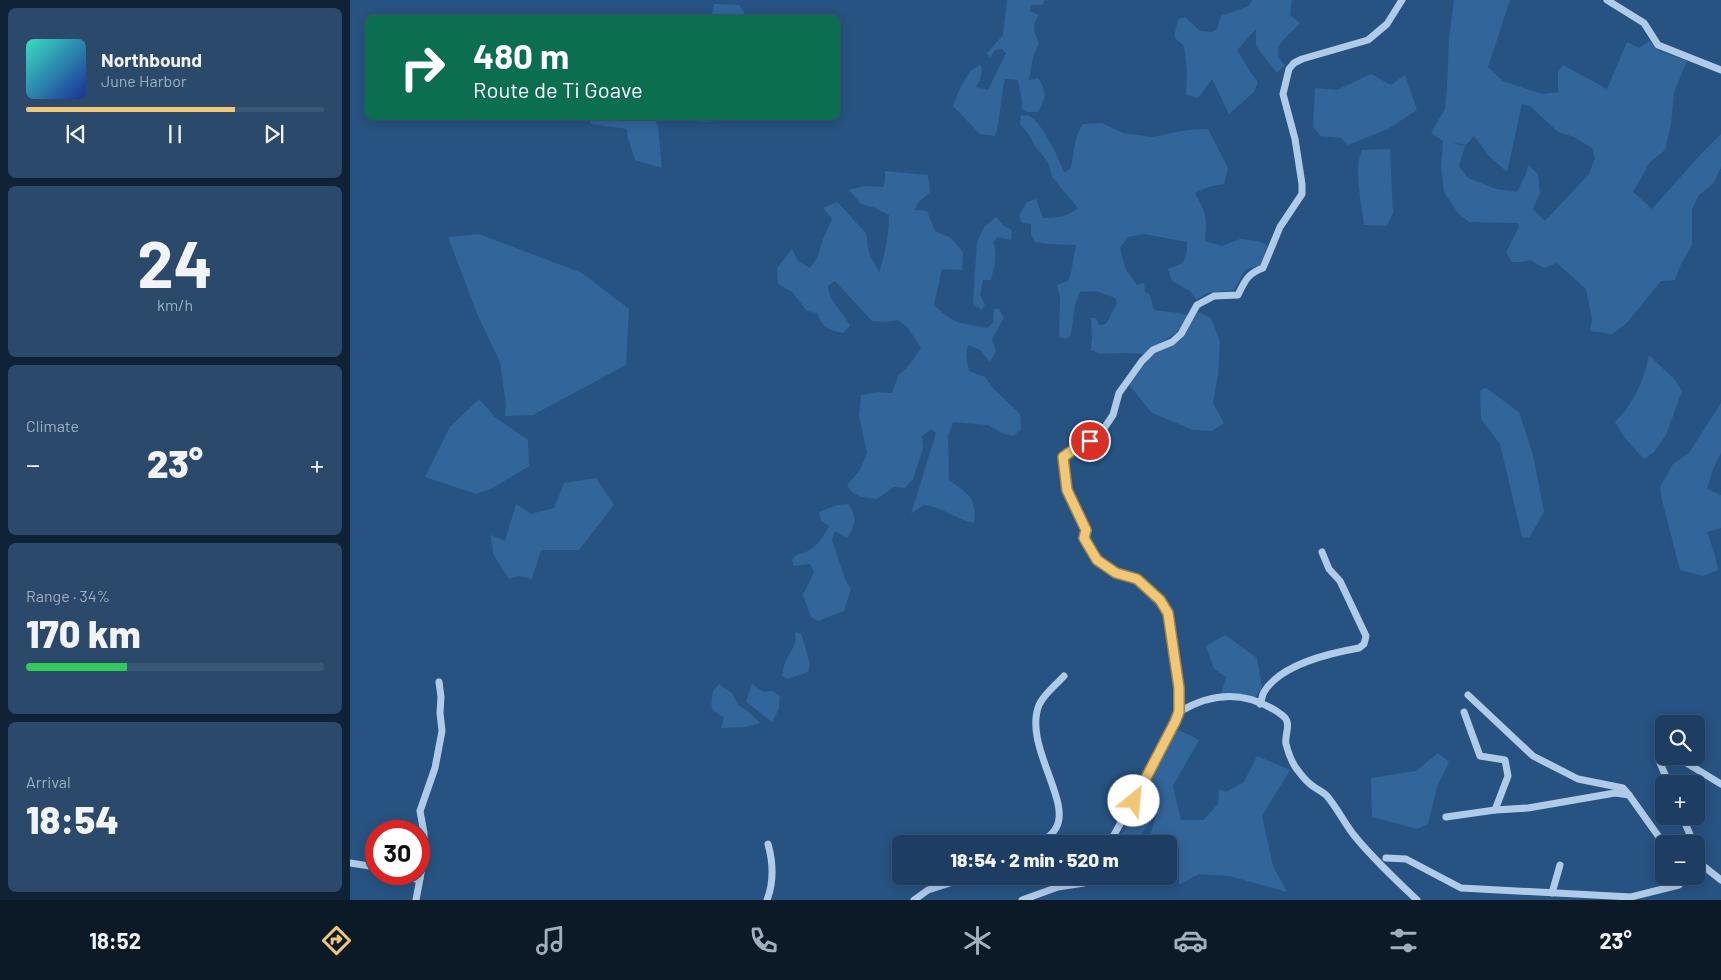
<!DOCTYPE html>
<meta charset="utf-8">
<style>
:root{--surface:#1d3e62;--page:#2a496b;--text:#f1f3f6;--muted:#a0aebe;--line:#3b5777;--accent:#efc776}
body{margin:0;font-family:Barlow,sans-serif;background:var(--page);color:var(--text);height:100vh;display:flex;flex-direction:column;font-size:19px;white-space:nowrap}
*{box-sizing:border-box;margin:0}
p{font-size:16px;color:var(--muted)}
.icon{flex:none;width:28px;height:28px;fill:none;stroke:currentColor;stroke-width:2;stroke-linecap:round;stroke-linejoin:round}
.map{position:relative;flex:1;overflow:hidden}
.sheet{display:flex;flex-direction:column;gap:8px;padding:8px;background:#102236;width:350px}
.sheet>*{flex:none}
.hud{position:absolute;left:15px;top:15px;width:475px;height:105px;border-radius:8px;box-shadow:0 2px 12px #0003,0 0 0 1px var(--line);background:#0b6e4f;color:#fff;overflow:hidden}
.fabs{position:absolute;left:1305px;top:715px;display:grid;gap:10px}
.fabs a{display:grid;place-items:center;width:50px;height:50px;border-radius:8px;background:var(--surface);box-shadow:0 2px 12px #0003,0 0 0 1px var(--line);font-size:25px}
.speed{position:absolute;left:15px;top:820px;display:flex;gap:10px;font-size:25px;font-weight:700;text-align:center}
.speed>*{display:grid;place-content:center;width:65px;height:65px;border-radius:50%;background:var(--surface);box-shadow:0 2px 12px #0003,0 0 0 1px var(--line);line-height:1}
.speed .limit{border:8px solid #d22;background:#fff;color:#111}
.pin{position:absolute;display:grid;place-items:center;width:42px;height:42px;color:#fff;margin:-21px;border:2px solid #fff;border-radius:50%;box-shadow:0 1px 5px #0007}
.me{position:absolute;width:55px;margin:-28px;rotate:28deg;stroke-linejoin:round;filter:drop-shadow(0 0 4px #0008)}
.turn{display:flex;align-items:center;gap:18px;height:105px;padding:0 25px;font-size:22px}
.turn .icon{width:65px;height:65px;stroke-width:2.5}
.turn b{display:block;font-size:35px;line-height:42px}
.big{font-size:38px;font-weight:800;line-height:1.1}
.sheet .tile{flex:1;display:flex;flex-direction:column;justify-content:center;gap:8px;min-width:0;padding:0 18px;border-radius:8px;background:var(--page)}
.sheet .dial{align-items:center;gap:0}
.dial b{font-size:65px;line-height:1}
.song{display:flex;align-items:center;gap:15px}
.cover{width:60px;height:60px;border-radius:8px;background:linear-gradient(135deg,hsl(170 70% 55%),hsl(230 70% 35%))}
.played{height:5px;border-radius:2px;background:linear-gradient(90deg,var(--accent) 70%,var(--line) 70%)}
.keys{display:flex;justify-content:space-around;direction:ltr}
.heat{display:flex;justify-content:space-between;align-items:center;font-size:28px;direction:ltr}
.charge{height:8px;border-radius:4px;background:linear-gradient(90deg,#34c759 34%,var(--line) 0)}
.trip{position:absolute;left:542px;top:835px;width:285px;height:50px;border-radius:8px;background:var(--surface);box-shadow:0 2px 12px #0003,0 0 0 1px var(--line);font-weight:800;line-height:50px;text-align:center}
.menu{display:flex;height:80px;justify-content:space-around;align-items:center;background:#0c1927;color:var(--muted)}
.menu .icon{width:35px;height:35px}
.menu .current{color:var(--accent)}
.menu b{font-size:22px;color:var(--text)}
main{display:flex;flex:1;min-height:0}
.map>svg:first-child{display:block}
.green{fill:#32659a;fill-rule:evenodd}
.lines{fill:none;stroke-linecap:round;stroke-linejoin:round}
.minor{stroke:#b0cbe7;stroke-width:7}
.route-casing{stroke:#9b814d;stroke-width:12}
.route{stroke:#efc776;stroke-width:9}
</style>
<main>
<section class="sheet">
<div class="tile">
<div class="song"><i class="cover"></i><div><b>Northbound</b><p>June Harbor</p></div></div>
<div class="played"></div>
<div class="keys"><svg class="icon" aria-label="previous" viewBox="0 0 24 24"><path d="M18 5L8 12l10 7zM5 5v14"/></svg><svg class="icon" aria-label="pause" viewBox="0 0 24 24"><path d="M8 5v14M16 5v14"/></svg><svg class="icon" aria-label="next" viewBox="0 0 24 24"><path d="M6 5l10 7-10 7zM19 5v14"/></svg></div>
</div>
<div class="tile dial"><b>24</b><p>km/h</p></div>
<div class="tile"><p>Climate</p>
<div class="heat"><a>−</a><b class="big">23°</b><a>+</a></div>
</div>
<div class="tile"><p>Range · 34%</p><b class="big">170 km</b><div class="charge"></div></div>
<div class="tile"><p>Arrival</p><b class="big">18:54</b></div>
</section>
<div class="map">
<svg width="1371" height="900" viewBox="0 0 1371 900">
<rect width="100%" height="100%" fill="#275382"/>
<g class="green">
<path d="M657,0H695L692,5H681L680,11L689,15C681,25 684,32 689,43L683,57L679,80L688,78C697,90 696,100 688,112H677L672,109V101L668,80L655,79C650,98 651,118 645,136L630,134L603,106L610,88L620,71L630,65L632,68L630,80L626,87L638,90L656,53L652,49L645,50L640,58L637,53L653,35Z"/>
<path d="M902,0H942L940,15L950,23C939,36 917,48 935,65L927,73L906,46V29L887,50L899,70L908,82L904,92L879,114L862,79L848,98L836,95L837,72L834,46L824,37L828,19L835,17L850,31L862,32L867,29L871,16L899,6Z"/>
<path d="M1104,0H1160L1138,67L1153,81L1192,94L1208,92V72L1213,65L1257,89L1277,42L1289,48L1299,41L1309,51L1337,61L1324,92L1321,124L1315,150L1300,162L1283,192L1302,209L1350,155L1371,134V167L1364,183L1349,195L1342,209V245L1330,266L1325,280L1311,281L1276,324L1262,334L1240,331L1242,319L1236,289L1207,263L1194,268L1180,260L1172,262H1162L1156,252L1169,227L1168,223L1119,222L1108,213L1094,192L1091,167L1093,141L1081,133L1095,109L1097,87L1099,39ZM1172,104L1180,106L1208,132L1224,137L1242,148L1245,158L1239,174L1195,221L1183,209L1190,193L1188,174L1178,165L1176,174L1167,192L1146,189L1118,178L1109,166L1115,146L1100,142L1116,145L1124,136L1139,156L1157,172Z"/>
<path d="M364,4L389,5L397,17H361Z"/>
<path d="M1021,74L1041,85L1055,75L1067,110L1038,129L998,145L991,138L971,136L963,127L965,88L987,90Z"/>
<path d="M671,115C674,116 677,115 679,116C692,122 710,160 714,173L721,168C724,153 724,136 733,124L752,123L773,133L802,137L838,130L858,129L878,168L874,184L858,187L845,193C857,215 857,217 855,241L872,246L890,239L908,241L917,245L911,265L895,270L884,290L858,293L846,300L840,291L822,281L818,269L833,263L837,251V242L794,234L778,237L770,248L776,270L787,285L794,283L795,292L800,295L804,310C815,312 828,311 838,316L827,332L794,354L773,353L750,354L741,350L742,337L741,318H746L749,325L756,324L767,303L765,298L746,291L730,292L725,304L721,335L716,339L709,337L710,298L707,285L718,281L721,273L726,245L697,244L685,242L681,234V224L672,223L669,216L677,202L686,199L693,218C706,218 718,217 728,208L702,177L698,162L684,145L680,136L670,124Z"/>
<path d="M241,118H305L308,127L312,168L285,160L278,139L277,129L241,124Z"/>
<path d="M314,118H397L355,122Z"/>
<path d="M1040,149L1043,213L1037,226L1014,225C1012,206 1003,167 1012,150Z"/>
<path d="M535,171L578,175L580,192L568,203L565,210L577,211L585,231L601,238L613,252L612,270L592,269L584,305C607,326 608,322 637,328L643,323L644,309H649L654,318L642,339L646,351L640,362L630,350L618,345L616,355L619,371L635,377L644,389L670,414L671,429L663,436L652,433L638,425L603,422L598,436L599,480C618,494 627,497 624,523C606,520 592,506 573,505L561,514L586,433L581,429L572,436L573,448L563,479L555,488L544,487L527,499C513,497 504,498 497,485L510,470L517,453L509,416L511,395L528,392L542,393L548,376L561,363L571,348L558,328L548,320L536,322L522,321L485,281L478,286C479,303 493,310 500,326L493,333C478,330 473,328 467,313L457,311L442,292L428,284L427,268L442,249L448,261L460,268L468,256L473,239L482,219L473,208L487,202L516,233L519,253L529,272C535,254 539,235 539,215L525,208L511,204L499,190L515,186L533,187L535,181Z"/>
<path d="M646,217L654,226L662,230L661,240L648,237L643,242C648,255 644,267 641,280H633L630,295L635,305L631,310L623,303L627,242L634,227Z"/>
<path d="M129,234L232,273L279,309L276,365L183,415L155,416L156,405L150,362L128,316L98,237Z"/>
<path d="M848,312L861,318L870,341L868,375L863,403L874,423L862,431L843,430L802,413L779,385L801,356L832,339Z"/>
<path d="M1299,355L1325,380L1332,391L1316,435L1304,452L1294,459L1274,437L1265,422C1283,405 1294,380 1299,355Z"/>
<path d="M1136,388L1169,412L1183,455L1194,512L1179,538L1172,537L1150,444L1131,419L1130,390Z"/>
<path d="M129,399L145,417L178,440L179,466L143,488L126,494L75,477L100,427Z"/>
<path d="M1371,403V453L1363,469L1357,489L1371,495V528L1357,532L1365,555L1368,570L1353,576L1330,570L1312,500L1310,487L1323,464L1339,453Z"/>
<path d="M246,478L264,505L229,550H191L182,579L169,576L159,579L143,554L141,535L155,541L166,504L181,514L204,508L214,483Z"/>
<path d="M498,504C508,517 505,526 497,538L485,531L482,540L495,579L501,589L494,611L468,621L461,617L453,595L464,572L460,564L444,566L442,560C448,552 448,555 456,552C467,547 474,536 479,526L471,521L469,512L487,505Z"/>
<path d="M445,632L451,633L460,664L458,672L438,679L432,676C433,672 433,667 435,663C439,653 448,645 445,632Z"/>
<path d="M875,635L907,658L912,688L904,699L871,694L876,677L864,669L856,646Z"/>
<path d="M369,684L382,693L388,705L399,712L410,723L396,727L371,728L374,717C358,710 361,706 363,691Z"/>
<path d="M402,684L413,692L422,691L430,696L429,708L422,722L396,702Z"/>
<path d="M827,729L849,740L823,786L831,820H853L868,804L869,789L876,792L894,782L907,756L940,770L912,816L923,866L937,892L879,876L849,874L829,885V847L799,839L807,813L784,844H766C789,807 807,767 827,729Z"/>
<path d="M1088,753L1099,762L1087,787L1078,824L1067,829L1022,817L1021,778L1066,771Z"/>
</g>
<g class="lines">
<g class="minor">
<path d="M1257,0L1294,23L1308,45L1371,70"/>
<path d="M1118,695L1183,756L1228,779L1273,788L1279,795"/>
<path d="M910,704C912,700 912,695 914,692C930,665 980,653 1009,648L1014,644L1016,636L990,581L979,569L972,552"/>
<path d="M829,712C864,691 899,691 932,715C943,723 934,734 936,744C938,752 942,762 946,768C950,773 954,779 959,783C964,788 972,791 977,796C987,808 994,822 1003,834C1022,858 1045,879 1067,900"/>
<path d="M1114,712L1130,756L1155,760L1158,776L1145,810"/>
<path d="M1314,750L1310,747L1308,758L1319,784"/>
<path d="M1325,756L1371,784"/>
<path d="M1332,816L1344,844"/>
<path d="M1096,817L1145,810L1178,808L1265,793L1279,795L1314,844"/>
<path d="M690,844C695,840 703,834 706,828C722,801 673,745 689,705C694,694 706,685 714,676"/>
<path d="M759,844L821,732L829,712V688L818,613L810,600L787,579L766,573L747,560L734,539L736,530L717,489L713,457L736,441H740L755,427L763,415L769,393L792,361L803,350L822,342L831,334L847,305L864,296L888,295C895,281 897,274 913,268L930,227L952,194V184L945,139L933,94L939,69L944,63L952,59L1018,40L1037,24L1052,0"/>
<path d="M1346,850L1352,865L1371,880"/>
<path d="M1036,858L1056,859L1111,888L1281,897L1329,885L1333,876"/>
<path d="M0,863L26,867"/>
<path d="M49,874L65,879L70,878"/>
<path d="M1202,893L1210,865"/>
<path d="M66,900L74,857V833L70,811L85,768L92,731L90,713L91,697L89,682"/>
<path d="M417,900C424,882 423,862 418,844"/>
<path d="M564,900L578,890L622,876"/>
<path d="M672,900L708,887L734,883L740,876"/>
</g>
</g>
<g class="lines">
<defs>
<path id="route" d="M740,441H736L713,457L717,490L736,530L734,538L747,560L766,573L787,579L810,600L818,613L829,688V712L825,722L784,801"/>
</defs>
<use href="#route" class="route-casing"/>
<use href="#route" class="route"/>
</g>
</svg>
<div class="fabs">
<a><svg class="icon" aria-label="search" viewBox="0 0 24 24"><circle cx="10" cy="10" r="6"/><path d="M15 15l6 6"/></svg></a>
<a>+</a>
<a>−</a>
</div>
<div class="speed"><div class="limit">30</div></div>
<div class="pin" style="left:740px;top:441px;background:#d93025"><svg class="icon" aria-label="arrive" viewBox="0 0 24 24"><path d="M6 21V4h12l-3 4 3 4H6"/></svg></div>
<svg class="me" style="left:784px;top:801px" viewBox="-20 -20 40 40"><circle r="19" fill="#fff"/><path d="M0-13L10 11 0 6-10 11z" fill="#efc776"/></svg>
<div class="trip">18:54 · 2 min · 520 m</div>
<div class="hud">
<div class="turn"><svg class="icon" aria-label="right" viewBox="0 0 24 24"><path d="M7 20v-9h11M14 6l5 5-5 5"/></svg><div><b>480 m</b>Route de Ti Goave</div></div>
</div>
</div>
</main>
<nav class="menu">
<b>18:52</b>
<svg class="icon current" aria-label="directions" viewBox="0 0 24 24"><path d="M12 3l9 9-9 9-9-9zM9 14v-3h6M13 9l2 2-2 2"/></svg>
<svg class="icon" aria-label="music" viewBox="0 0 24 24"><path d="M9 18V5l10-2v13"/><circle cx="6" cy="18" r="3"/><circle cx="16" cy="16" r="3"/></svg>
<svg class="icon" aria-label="phone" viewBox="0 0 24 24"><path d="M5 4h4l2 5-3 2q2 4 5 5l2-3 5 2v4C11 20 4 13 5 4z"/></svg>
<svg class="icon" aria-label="climate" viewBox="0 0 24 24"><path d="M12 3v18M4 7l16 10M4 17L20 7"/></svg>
<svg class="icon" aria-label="car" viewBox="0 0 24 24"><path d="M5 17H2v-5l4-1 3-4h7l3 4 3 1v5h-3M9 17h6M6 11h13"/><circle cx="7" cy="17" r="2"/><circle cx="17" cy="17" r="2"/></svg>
<svg class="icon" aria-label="filters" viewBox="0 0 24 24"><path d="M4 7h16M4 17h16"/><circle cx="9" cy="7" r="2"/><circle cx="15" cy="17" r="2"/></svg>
<b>23°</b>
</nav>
